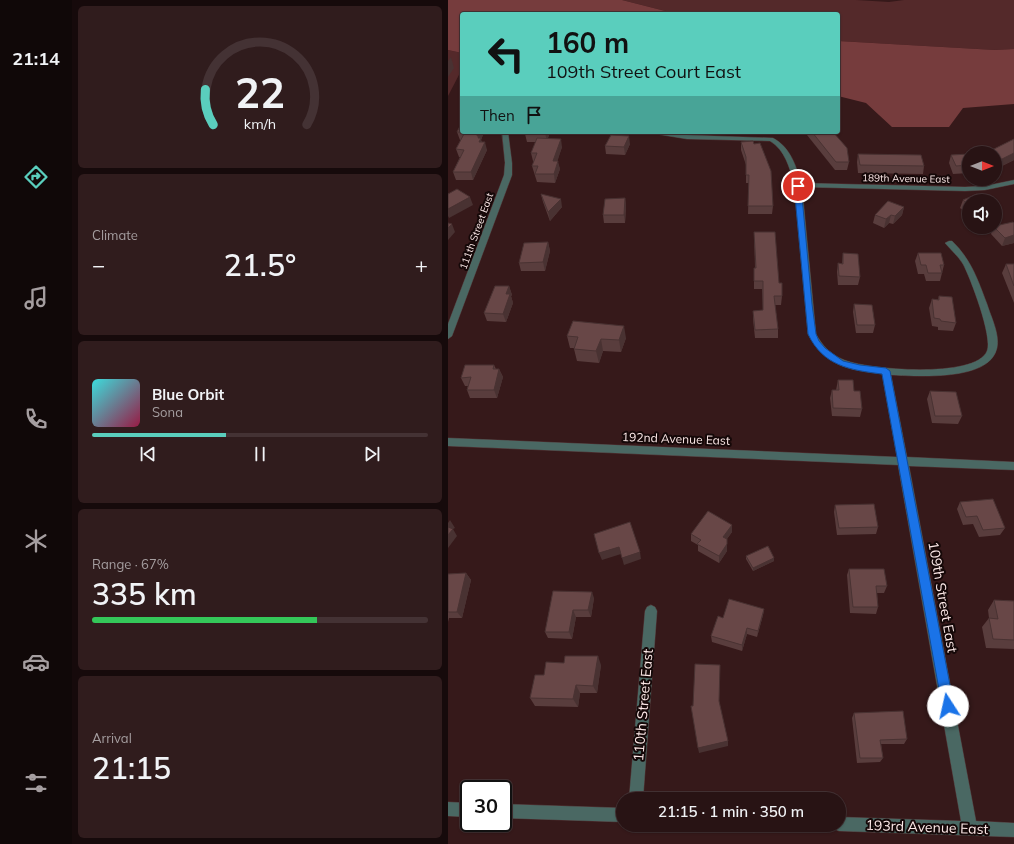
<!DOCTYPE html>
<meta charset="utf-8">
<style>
:root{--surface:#281314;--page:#301c1d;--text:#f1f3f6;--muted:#a59ea0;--line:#443234;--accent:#5acebd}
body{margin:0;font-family:Mulish,sans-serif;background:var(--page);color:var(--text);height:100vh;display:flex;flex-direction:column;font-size:15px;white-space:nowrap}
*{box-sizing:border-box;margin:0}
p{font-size:13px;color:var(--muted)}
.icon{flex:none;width:22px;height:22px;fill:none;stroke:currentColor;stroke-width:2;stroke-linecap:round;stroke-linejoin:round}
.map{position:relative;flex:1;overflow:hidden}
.sheet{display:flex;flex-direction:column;gap:6px;padding:6px;background:#160a0b;width:376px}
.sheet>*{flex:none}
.banner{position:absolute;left:12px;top:12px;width:380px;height:122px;border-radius:4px;box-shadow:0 1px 3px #0004,0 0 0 1px var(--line);background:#5acebd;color:#111;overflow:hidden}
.needle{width:26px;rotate:90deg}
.tools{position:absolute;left:514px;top:146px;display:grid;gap:8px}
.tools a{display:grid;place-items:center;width:40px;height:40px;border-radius:50%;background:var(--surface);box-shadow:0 1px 3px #0004,0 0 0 1px var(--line);font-size:20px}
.speed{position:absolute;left:12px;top:780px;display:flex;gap:8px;font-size:20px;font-weight:700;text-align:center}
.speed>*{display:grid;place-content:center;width:52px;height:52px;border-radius:50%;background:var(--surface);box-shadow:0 1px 3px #0004,0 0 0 1px var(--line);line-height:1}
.speed .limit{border:2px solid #111;border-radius:6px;background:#fff;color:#111}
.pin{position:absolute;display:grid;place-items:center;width:34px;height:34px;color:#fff;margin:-17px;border:2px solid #fff;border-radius:50%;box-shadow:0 1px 4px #0007}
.me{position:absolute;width:44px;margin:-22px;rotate:350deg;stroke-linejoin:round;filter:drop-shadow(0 0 3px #0008)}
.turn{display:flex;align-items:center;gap:14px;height:84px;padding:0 20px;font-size:18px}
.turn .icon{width:52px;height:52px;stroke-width:2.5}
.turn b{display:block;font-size:28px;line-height:34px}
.then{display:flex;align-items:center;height:38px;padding:0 20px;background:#0003;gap:8px;font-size:15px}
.big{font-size:30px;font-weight:600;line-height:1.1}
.sheet .card{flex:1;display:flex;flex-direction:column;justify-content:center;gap:6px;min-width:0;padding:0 14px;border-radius:6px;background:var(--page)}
.sheet .dial{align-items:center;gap:0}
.dial svg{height:104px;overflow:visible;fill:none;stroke:var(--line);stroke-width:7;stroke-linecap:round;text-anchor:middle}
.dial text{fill:var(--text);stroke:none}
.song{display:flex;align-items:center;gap:12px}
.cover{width:48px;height:48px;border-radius:6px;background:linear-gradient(135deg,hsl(180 70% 55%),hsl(340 70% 35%))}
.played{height:4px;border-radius:2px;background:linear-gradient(90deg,var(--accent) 40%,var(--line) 40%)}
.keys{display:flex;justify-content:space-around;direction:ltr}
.heat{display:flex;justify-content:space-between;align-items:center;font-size:22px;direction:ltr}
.charge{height:6px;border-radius:3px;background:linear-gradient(90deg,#34c759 67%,var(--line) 0)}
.trip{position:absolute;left:168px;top:792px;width:230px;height:40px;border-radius:20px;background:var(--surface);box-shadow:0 1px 3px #0004,0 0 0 1px var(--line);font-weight:600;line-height:40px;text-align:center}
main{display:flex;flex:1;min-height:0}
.menu{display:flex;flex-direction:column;width:72px;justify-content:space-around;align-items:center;background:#100808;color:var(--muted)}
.menu .icon{width:28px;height:28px}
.menu .on{color:var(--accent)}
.menu b{font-size:18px;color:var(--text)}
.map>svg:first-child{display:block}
.green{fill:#54292a}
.forest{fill:#763c3d}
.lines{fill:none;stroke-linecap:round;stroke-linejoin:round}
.minor-casing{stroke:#523637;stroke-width:1}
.minor{fill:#4a6863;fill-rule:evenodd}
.wall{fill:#593d3d}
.shaded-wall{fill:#493232}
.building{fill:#684747;stroke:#493232}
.route{fill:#1a73e8;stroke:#114b97}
.labels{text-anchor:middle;stroke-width:4;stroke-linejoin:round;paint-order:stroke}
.far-street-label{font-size:10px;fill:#fde9e8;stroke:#150808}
.street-label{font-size:12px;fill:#fde9e8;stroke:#150808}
.near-street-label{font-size:14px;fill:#fde9e8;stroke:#150808}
</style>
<main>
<nav class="menu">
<b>21:14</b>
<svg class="icon on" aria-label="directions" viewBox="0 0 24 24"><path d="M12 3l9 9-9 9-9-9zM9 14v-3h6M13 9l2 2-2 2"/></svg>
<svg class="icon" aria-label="music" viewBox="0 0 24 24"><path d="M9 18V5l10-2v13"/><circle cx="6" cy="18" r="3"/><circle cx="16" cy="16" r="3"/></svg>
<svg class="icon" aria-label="phone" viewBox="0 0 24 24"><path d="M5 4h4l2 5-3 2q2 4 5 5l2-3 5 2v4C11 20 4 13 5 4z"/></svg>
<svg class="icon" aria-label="climate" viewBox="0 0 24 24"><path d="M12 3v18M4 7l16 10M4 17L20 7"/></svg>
<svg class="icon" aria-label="car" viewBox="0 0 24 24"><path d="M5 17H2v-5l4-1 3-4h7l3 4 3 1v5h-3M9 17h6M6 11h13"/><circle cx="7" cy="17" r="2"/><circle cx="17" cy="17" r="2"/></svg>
<svg class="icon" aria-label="filters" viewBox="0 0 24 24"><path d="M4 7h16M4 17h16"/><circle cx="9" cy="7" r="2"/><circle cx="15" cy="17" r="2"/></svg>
</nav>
<section class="sheet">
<div class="card dial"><svg viewBox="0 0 100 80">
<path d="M14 69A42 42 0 1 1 86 69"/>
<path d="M14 69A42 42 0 0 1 8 42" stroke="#5acebd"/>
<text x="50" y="56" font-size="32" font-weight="700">22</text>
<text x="50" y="72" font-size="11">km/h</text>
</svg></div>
<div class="card"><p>Climate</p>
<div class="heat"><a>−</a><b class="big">21.5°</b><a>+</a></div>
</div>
<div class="card">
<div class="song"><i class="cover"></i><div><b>Blue Orbit</b><p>Sona</p></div></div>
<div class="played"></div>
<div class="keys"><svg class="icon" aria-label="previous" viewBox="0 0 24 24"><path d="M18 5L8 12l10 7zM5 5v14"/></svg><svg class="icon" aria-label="pause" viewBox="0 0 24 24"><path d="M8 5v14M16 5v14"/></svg><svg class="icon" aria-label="next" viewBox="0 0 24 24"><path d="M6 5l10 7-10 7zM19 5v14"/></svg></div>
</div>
<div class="card"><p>Range · 67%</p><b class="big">335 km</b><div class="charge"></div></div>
<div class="card"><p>Arrival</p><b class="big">21:15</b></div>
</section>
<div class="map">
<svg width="566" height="844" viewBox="0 0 566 844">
<rect width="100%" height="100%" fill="#36191a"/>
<g class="green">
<path d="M174,0H408L441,2L456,0H566V49L547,50L390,41V14H229Z"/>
<path d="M0,50L14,53V69L0,96Z"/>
</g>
<g class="forest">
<path d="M0,0H174L229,14H14V53L0,50Z"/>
<path d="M390,41L547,50L566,49V104L515,108L501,127H444L418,103L390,96Z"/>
</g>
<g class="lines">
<defs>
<g id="minor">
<path d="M54,132H60L64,163V175L4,336L0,339V324L56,175L57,163Z"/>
<path d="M205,132H220L239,135L325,138C342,147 348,165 353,183L517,187L537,186L566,180V184L537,190L517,191L354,187L368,334C374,345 382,354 394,359C417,370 528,379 539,351C545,337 522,277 515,264C510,256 503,250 497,243L501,241H504C523,259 530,280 539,304C543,317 552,334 549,348C542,382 468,376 443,375L459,457L566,462V470L461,466L528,821L566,823V837L391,831L386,829L384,825H391V817L513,821L450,465L0,446V438L449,457L434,374C400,370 377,366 360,334L346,185C342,168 337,150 322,141L239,139L208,134Z"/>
<path d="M203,605L207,607L209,611L195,799H181L197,611L199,607Z"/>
<path d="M0,802L21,803V817L0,816Z"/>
<path d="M55,804L175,808V822L55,818Z"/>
</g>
</defs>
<use href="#minor" class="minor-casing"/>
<use href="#minor" class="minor"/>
</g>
<g class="wall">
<path d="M9,132H36L33,140L34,142L39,150L25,180H8L5,172L12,157H11L8,149L13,140H12Z"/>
<path d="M102,132L100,138L114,147L109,161L112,169L107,183L89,182L84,166L86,161H85L83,153L88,142H79L77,134Z"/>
<path d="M360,132H385L401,162L399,170H387L359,135Z"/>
<path d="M566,139V160L548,169L547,171V153L540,152Z"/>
<path d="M293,142L325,206L324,214H300L301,183H298V165L293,150Z"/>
<path d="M182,144L177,155L158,154L157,146Z"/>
<path d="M410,154L476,166L475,174L410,173L409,162Z"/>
<path d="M521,154V173L505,174L501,163L503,155Z"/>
<path d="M93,194L114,207L102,221L95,202Z"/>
<path d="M177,198L178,206L177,223H156L155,215Z"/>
<path d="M515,200L521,201V215L512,208Z"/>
<path d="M456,207L454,215L445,224L441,223L436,228L425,223L427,215Z"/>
<path d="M566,223V243L554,246L543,234L545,227Z"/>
<path d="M306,232L331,283L334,296L333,305H327L330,329V338H307L305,319V311L315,310L314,289H306V268H307Z"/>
<path d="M100,242L102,251L97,271H73L71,263Z"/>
<path d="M395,253L412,277L410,285H390L389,272L390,263L394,264Z"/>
<path d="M470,253L496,265L492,281H478L476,274H470L467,261Z"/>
<path d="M558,264H566V303L554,273Z"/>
<path d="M61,286L64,295L63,296L65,303L58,322L39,321L36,313Z"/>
<path d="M491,296L508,323L505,331L490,330V327L484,326L481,308L484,299L490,300Z"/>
<path d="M406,304L427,325L425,333H408L405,312Z"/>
<path d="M119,336L178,338L173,352L155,351L151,363L129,361L126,349V348H122Z"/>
<path d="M46,365L48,369H51L55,377L49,398H22L19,390L20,386H17L13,378Z"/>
<path d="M390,380L406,391L414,409L412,417L384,416L382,398L384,390H388Z"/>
<path d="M482,391L514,416L510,424L484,423L479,399Z"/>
<path d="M512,502L557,528L552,535L531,537L525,524L515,525L509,509Z"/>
<path d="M387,505L430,527L428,534L389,535L386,512Z"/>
<path d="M284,525V532L279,539V551L271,563L250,551V545L243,541V534Z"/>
<path d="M298,556L326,561L305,571L298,559Z"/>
<path d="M401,569L439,586L436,593H429L430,607L428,614L402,613L399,575Z"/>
<path d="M18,573L23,580L14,618H1L0,622V574Z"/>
<path d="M105,591L146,598L143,617H128L124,639L100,638L97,632Z"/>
<path d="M546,600L566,601V649L538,648L534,627L541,618L540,610Z"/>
<path d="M316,609L315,615L309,637L299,634L294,651L264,642L263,636L275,618Z"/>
<path d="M153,665L149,693H132L130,707L87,706L82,698L96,675Z"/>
<path d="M406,713L459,739L456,744H433L435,758L432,762L409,763L404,718Z"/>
</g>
<g class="shaded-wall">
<path d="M3,57L6,68L0,77V61Z"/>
<path d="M30,132H36L33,140L35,146L37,142L39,150L25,180L23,172L29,136Z"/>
<path d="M98,132H102L99,141L97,133Z"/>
<path d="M181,136L182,144L177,155L176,147Z"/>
<path d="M113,139L114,147L107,169L105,161Z"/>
<path d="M566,153V160L548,169L550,163V161Z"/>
<path d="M110,161L112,169L107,183L106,174Z"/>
<path d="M22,197L25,205L1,218L0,216V209Z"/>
<path d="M177,198L178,206L177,223L176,215Z"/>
<path d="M113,199L114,207L102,221L100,212Z"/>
<path d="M456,207L454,215L445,224L447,216Z"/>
<path d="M443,215L441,223L436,228L438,219Z"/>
<path d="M4,224L7,232L0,240V228Z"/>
<path d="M566,235V243L554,246L557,238Z"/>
<path d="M100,242L102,251L97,271L95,262Z"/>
<path d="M61,286L64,295L63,296L65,303L58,322L55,314L58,294Z"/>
<path d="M176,326L178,338L173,352L171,340Z"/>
<path d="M153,339L155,351L151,363L148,351Z"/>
<path d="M51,369L55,377L49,398L46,390Z"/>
<path d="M2,520L7,528L5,529L9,536L0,548V523Z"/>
<path d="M284,525V532L275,544V537Z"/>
<path d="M279,544V551L271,563V556Z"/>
<path d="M171,547L173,554L154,560L151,553Z"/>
<path d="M192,552L193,559L176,565L174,558Z"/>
<path d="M326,558V561L305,571V568Z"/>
<path d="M18,573L23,580L14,618L9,612Z"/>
<path d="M144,592L146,598L143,617L140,610Z"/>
<path d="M316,609L315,615L309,637L310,631Z"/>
<path d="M125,610L128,617L124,639L121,632Z"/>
<path d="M299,628V634L294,651V645Z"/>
<path d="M150,656L153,665L149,693L145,686Z"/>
<path d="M128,685L132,693L130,707L125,699Z"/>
<path d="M280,741V746L251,753L250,748Z"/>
</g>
<g class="building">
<path d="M14,122V132H30L29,136H31L30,138H33L31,142H37L23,172H5L16,150L8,149L17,132H9Z"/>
<path d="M78,132H98L97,133L77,134Z"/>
<path d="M364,132H385L399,148L401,162H388Z"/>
<path d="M163,135L181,136L176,147L157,146Z"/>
<path d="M89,138L113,139L105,161H110L106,174H87L90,166H84L89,153H83Z"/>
<path d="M566,139V153L550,161V163L547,164V153H529L540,152Z"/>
<path d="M305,141L306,144L312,143L323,171L325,206H300L301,175H298V157L293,142Z"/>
<path d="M410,154L473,155L476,166L412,165Z"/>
<path d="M521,154V165L508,166L503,155Z"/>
<path d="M9,189L22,197L0,209V194Z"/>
<path d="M93,194L113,199L100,212Z"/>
<path d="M529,194L539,201H521V205L515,200Z"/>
<path d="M177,198L176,215H155L157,199Z"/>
<path d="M440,201L456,207L447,216L443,215L438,219L427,215Z"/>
<path d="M565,222L566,223V235L557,238L546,227H547V226Z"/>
<path d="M0,223L4,224L0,228Z"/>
<path d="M306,232H327L331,283H334V296H326L330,329L307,330L305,311L315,310V281H306V268H308Z"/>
<path d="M100,242L95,262L71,263L76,243Z"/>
<path d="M395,253L410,254L412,277L391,276L390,263L395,264Z"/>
<path d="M470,253H493L496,265H492L494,273H480L478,265H473Z"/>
<path d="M558,264H566V286Z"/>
<path d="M47,286H61L58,294H62L55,314L36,313Z"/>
<path d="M491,296L504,297L508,323L493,321L492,319L486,318L484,299L491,300Z"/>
<path d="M406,304L424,305L427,325H409Z"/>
<path d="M125,321L176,326L171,340L153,339L148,351L126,349L130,337L119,336Z"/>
<path d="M17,365H46L45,369H51L46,390H19L23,377L13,378Z"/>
<path d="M390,380H405L406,391H412L414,409L385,408L384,390H391Z"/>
<path d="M482,391L508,392L514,416H487Z"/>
<path d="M545,499L557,528L535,530L529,516L518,517L512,502Z"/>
<path d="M426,504L430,527L391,528L387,505Z"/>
<path d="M260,511L284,525L275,537L279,539V544L271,556L249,544L253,540L243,534Z"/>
<path d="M182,522L192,552L174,558L171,547L151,553L146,534Z"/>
<path d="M0,527L5,529L0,535Z"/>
<path d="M320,546L326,558L305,568L298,556Z"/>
<path d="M401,569H436L439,586H428L430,607H405Z"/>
<path d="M18,573L9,612H0V574Z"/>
<path d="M105,591L144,592L140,610H125L121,632H97Z"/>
<path d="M281,599L316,609L310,631L299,628L294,645L263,636L270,616L275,618Z"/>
<path d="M546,600L566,601V640L545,639L541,618L550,619Z"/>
<path d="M117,656H150L145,686L128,685L125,699L82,698L87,675H96L98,662L116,663Z"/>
<path d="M247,664L272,665L271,701L280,741L250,748L243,706H245Z"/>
<path d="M455,711L459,739L432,740L435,758H412L406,713Z"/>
</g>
<path class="route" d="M350,184L353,186L364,304L368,334L371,341L377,348L395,361L412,365L438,368L442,371L506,706L504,710L500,712L495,710L494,706L434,374C402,370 375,366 360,334L346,186Z"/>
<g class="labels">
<g class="far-street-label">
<text transform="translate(458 178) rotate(1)" y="4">189th Avenue East</text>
<text transform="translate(28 231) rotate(-70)" y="4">111th Street East</text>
</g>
<g class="street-label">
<text transform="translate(228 439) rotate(2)" y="4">192nd Avenue East</text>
</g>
<g class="near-street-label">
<text transform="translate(495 597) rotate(80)" y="5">109th Street East</text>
<text transform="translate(195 705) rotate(-85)" y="5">110th Street East</text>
<text transform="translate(479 827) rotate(2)" y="5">193rd Avenue East</text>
</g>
</g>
</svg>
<div class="tools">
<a><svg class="needle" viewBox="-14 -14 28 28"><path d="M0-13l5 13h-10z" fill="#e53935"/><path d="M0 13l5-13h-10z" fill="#a59ea0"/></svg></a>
<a><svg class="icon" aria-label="sound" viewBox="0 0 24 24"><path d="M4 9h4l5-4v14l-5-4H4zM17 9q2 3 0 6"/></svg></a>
</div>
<div class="speed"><div class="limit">30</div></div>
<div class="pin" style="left:350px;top:186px;background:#d93025"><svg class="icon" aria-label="arrive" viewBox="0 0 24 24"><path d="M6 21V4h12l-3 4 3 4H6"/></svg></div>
<svg class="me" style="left:500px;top:706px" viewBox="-20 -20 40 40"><circle r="19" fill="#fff"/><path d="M0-13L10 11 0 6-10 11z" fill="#1a73e8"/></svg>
<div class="trip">21:15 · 1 min · 350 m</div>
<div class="banner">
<div class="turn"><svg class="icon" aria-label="left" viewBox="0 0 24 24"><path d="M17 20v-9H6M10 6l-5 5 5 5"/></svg><div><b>160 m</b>109th Street Court East</div></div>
<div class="then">Then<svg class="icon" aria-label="arrive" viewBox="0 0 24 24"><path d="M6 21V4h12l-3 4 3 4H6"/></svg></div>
</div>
</div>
</main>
